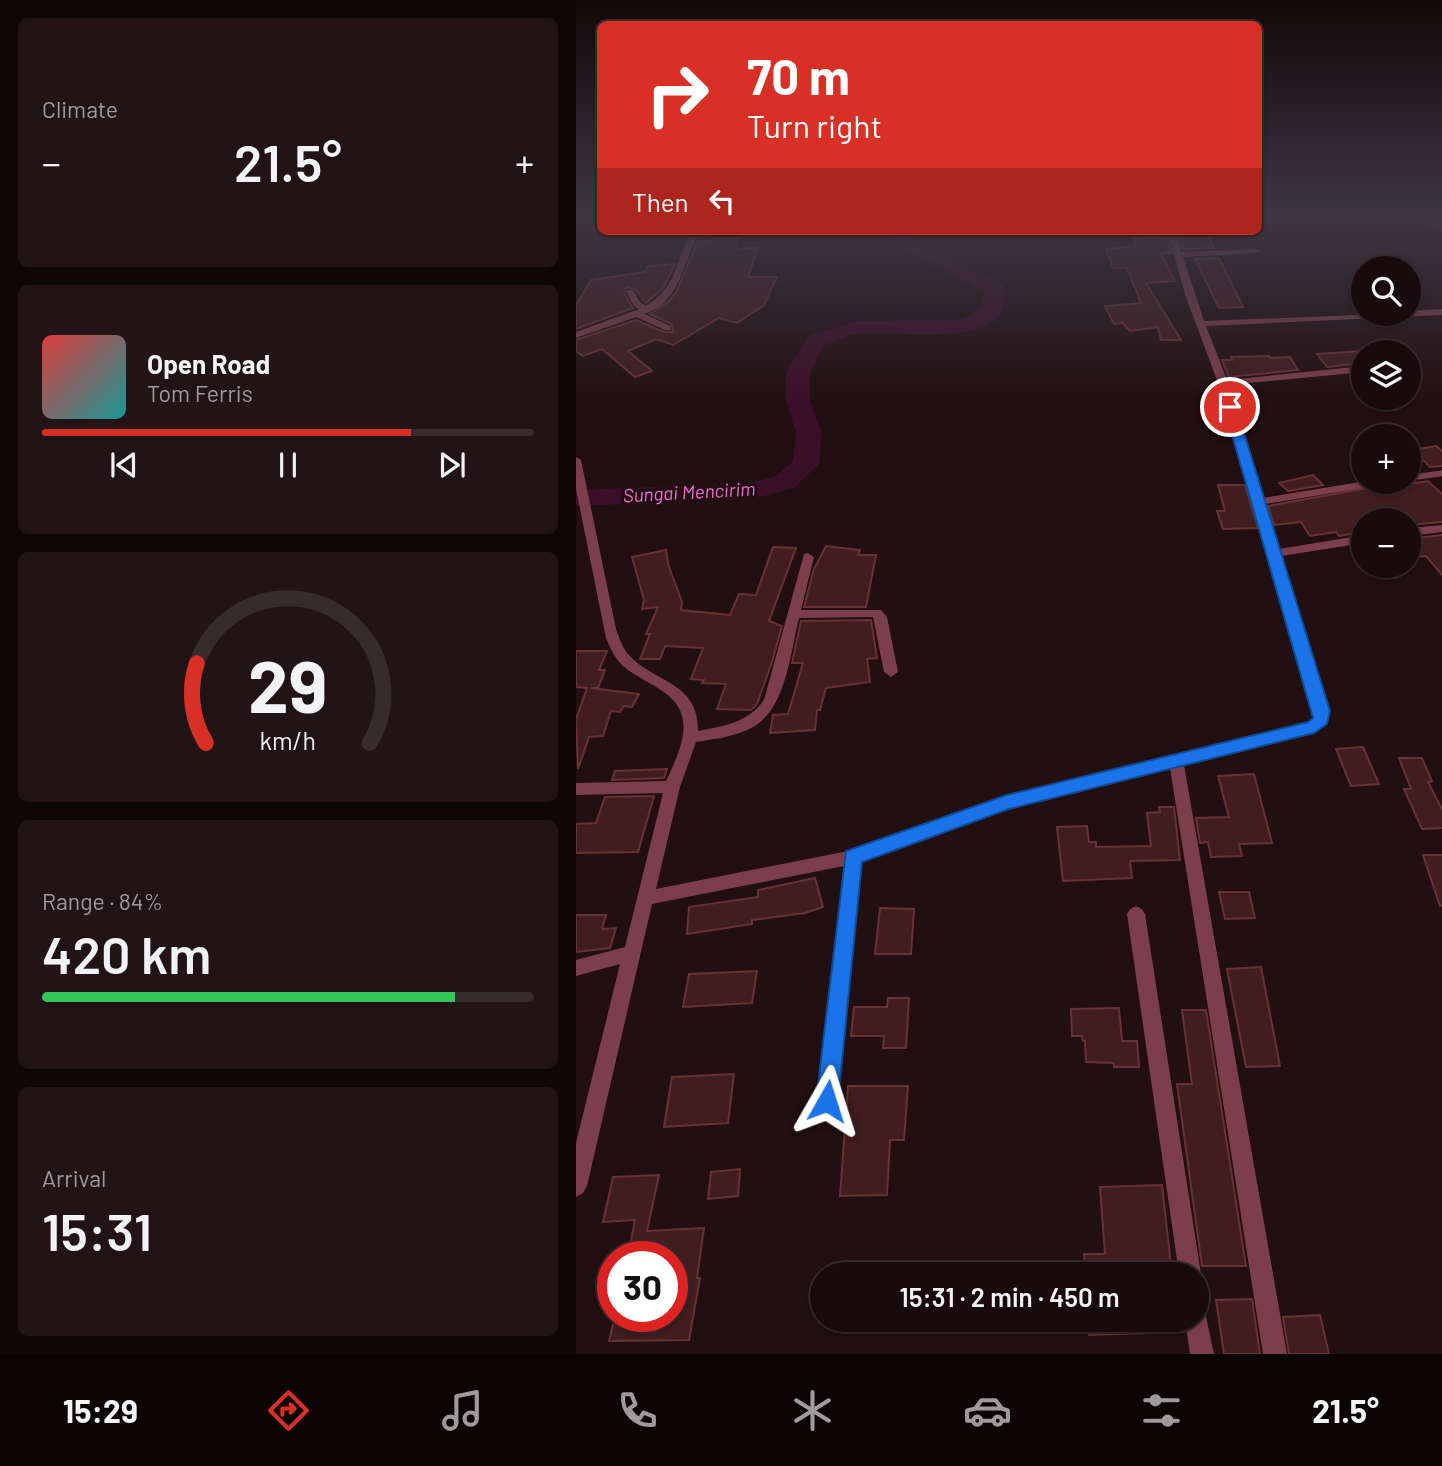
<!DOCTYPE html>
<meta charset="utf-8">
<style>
:root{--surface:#190b0d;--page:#221416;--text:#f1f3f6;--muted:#9f9b9d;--line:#372b2e;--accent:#d93025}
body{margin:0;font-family:Barlow,sans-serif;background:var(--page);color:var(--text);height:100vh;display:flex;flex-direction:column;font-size:26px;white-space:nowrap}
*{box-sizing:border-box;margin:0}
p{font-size:23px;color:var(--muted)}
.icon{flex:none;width:38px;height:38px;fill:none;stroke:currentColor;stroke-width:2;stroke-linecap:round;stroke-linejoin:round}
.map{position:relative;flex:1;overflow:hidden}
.sheet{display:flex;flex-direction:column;gap:18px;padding:18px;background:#0e0607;width:576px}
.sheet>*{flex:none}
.top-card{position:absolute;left:21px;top:21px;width:665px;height:214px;border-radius:10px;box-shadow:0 2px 5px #0004,0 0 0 2px var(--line);background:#d93025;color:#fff;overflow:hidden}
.fabs{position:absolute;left:775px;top:256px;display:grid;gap:14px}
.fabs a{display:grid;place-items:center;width:70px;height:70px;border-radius:50%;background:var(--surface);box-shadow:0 2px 5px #0004,0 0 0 2px var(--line);font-size:35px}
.speed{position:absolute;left:21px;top:1241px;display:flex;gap:14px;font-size:35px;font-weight:700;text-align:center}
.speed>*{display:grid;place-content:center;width:91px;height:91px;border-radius:50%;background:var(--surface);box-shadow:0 2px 5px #0004,0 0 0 2px var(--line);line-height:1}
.speed .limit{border:10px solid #d22;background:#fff;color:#111}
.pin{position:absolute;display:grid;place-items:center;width:60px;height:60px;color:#fff;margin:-30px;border:4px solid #fff;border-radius:50%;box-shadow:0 2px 7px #0007}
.me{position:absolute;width:77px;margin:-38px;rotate:6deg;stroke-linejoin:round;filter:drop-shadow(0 0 5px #0008)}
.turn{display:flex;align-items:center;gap:24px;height:147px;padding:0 35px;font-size:32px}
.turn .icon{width:91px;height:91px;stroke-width:2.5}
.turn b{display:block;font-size:49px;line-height:60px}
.then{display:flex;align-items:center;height:66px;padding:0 35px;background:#0003;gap:14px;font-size:26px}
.big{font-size:52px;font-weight:600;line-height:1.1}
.sheet .tile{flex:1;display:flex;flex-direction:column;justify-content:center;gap:10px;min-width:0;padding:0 24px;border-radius:10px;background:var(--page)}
.sheet .dial{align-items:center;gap:0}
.dial svg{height:182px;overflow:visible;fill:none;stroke:var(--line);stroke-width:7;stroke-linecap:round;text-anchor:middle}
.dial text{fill:var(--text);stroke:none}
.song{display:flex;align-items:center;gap:21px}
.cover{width:84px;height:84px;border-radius:10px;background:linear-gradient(135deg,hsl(0 70% 55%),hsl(180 70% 35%))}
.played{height:7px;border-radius:4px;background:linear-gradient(90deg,var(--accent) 75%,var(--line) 75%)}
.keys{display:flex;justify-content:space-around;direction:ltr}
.heat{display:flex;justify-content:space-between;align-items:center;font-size:38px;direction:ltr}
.charge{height:10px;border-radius:5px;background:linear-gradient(90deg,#34c759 84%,var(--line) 0)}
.trip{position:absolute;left:234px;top:1262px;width:399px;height:70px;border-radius:35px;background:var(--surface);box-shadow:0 2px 5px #0004,0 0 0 2px var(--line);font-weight:600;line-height:70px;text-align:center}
.dock{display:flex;height:112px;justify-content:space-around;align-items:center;background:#0a0405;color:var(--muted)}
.dock .icon{width:49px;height:49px}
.dock .on{color:var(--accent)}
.dock b{font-size:32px;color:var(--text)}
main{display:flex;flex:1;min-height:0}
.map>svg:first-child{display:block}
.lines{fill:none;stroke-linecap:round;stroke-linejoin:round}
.river{fill:#3b0e2a;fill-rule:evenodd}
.building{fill:#401d1f;stroke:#6a3134;stroke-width:2}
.minor{fill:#7c3e4b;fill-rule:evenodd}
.route{fill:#1a73e8;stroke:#114b97;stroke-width:2}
.labels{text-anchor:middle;stroke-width:7;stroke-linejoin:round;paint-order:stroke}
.far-water-label{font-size:19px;font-style:italic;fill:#f26ad5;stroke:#210f11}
</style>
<main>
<section class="sheet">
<div class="tile"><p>Climate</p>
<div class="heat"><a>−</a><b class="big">21.5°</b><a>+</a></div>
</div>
<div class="tile">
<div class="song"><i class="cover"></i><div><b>Open Road</b><p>Tom Ferris</p></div></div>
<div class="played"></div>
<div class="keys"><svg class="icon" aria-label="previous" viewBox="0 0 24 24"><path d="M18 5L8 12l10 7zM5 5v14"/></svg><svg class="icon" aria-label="pause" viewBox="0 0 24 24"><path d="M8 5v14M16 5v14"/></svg><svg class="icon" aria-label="next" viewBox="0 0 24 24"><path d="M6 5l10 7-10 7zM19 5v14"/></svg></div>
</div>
<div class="tile dial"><svg viewBox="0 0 100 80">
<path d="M14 69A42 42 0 1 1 86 69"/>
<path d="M14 69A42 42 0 0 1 10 34" stroke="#d93025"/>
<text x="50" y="56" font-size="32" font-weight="700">29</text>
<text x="50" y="72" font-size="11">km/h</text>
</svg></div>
<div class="tile"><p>Range · 84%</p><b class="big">420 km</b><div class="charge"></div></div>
<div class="tile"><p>Arrival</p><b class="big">15:31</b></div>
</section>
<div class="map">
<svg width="867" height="1354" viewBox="0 0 867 1354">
<rect width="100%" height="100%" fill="#210f11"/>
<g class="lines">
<g class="river">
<path d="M833,217H857L867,220V232L836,221Z"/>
<path d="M308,231H328L426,285C430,290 429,299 428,306C416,349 317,330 285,333C272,334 260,341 249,345L234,372V402L246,432L243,464L218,488L176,499L0,506V490L175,483L200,476L217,461L220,432L210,402V372L232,336L281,321L384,320C401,314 406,309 409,292L320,244Z"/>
</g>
</g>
<g class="building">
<path d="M141,231H166L159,249L182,248L172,277H201L188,305L161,323L143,318L97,345L80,339L52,351L76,371L59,377L26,349L7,356L0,351V340L60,320L88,332H97L96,324L74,314L92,302L100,292L122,241H137Z"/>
<path d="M606,233H631L638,248L607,249L603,237L607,236Z"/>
<path d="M590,237L595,253L585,254L599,281L570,283L605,340H585L582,327L554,331L547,323L538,324L529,306L565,303L551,268H537L530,249L560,246L557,238Z"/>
<path d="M643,258L667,307L643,308L619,259Z"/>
<path d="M99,264L88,287L70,303L59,289L51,287L48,293L57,308L0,329V306L15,280L69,272L72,266Z"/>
<path d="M788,351V363L751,367L741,354Z"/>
<path d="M693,356L694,358L714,357L722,370L653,377L646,360H656L655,357Z"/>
<path d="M860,446L867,452V466L854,467L837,450Z"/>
<path d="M737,475L747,485L712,491L703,483Z"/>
<path d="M830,481L833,484L852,481L867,495V522L833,525V520H788V532L763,536L760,532L734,536L725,522L698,525L692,506Z"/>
<path d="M642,485H669L682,528L647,529L641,511H649Z"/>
<path d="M867,535V576L850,556L833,558V539Z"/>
<path d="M250,546L284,550L282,555H300L290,607H228L238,569Z"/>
<path d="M197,547L220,548L193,621L206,626L196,662L181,704L175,710L141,709L150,684L126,683L128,680L115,679L127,648L89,646L84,659H64L74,634H70L82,607L66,609L68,600L56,557L90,550L92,564L106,602L105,610L154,615L163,594L180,595Z"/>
<path d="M295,620L301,658L291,659L294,682L250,688L244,710H241L239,730L194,733L197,715L212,714L227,663H216L225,621Z"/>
<path d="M0,651H31L23,670H29L22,688H15L63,694L56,707L48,706L44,712L35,711L27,736L13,737L2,769L0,719L11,688L0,687Z"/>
<path d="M787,747L803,784L775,786L760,749Z"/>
<path d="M823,758H846L856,781L852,782L867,811V828L846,829L828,789H835Z"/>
<path d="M91,769L88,778L36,780L39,771Z"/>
<path d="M678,774L696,843L663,844L666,856L635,857L632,842L624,843L620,818L653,817L642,776Z"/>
<path d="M78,796L62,852L0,853V824L20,823L29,797Z"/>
<path d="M583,807H598L604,860L554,861L556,878L487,881L481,827L511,826L513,842H520V847L575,846L571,813L584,812Z"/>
<path d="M847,855H867V905L864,906Z"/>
<path d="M239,878L247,907L229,913L176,920V924L111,934L113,907L182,897V890Z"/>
<path d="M643,892H673L679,918L649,919Z"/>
<path d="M304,908L338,909L335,954H299Z"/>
<path d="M0,915H30L26,929L40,928L34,948L0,952Z"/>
<path d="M685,967L704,1066L670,1067L651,969Z"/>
<path d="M181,971L176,1003L107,1007L113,974Z"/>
<path d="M312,998H333L330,1048H307L308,1036H275L278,1007H311Z"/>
<path d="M543,1008L546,1041H561L563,1067H538V1063L510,1062L509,1041H507L506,1036H496L495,1009Z"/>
<path d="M606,1010H630L670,1266H626L601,1084H616Z"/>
<path d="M158,1074L152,1123L88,1127L96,1077Z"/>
<path d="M272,1086H332L328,1140H314L311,1195L264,1196Z"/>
<path d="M164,1169L162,1196L132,1199L135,1172Z"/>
<path d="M83,1175L71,1231L128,1228L121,1278H124L113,1340L33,1341L39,1316H96V1256H52L59,1220L27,1222L37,1177Z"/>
<path d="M586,1185L596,1274H509L508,1254H529L524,1187Z"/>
<path d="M676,1299L684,1354H648L640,1300Z"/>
<path d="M744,1315L753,1354H713L707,1317Z"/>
<path d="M512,1320H607L608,1332L513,1335Z"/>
</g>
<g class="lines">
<g class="minor">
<path d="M117,231H125C105,260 107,302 68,314L95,326V330H89L60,317L0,338V332L63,309L58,306L50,292L51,290H57L64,302L70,306C106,282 96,262 117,231Z"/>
<path d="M591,231H599L605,252L682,249L686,251L682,253L607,257L628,321L833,313V311L867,309V315L630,326L651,380L788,366V372L653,385L687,498L790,481H817L812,484L689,504L703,549L788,535V543L705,556L752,711C754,722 749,729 738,732L608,765L711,1354H687L594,768L433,808L285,861L261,1101L258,1108L251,1111L244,1108L241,1101L268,866L76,904L11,1186L7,1193L0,1197V1143L44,964L0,976V960L49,947L87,793L0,795V783L90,781C96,768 103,754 106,740C116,694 75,689 47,666C39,658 34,648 30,638L0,489V457L5,460L40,629C43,637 46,647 52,654C77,683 123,681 122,731C148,726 172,723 188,700L228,554L232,553L238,557L225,610H305L311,617L322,672L315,677L308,672L297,617L223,618C214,654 210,713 173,729C157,737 138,739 120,742L104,787L80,889L277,850L431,796L733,723L739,718L738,711L642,383L610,297Z"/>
<path d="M867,470V476L833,481V475Z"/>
<path d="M867,525V532L833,536V528Z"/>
<path d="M560,906L566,909L569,914L625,1274L621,1282V1274H603L551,914L554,909Z"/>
<path d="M621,1309L629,1312L638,1354H614L609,1320H621Z"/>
</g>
</g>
<linearGradient id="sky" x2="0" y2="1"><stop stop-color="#120809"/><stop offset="0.53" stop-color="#3d3743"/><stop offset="1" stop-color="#3d3743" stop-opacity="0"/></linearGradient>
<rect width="867" height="406" fill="url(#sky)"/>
<path class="route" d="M654,403L660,407L754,711L751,724L738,733L433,809L286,862L262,1101L259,1109L251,1112L243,1109L240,1101L270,851L431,795L732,722L737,718L648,407Z"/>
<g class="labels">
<g class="far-water-label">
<text transform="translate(113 492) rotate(-3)" y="7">Sungai Mencirim</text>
</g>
</g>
</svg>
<div class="fabs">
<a><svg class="icon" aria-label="search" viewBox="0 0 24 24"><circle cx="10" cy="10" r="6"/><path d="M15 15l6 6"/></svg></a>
<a><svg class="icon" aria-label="layers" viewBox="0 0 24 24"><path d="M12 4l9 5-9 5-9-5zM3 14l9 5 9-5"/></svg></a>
<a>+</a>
<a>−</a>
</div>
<div class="speed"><div class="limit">30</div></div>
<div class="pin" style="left:654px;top:407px;background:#d93025"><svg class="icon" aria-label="arrive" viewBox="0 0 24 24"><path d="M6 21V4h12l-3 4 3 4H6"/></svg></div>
<svg class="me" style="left:251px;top:1101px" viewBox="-20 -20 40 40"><path d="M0-17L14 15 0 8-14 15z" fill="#1a73e8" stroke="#fff" stroke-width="4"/></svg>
<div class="trip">15:31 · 2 min · 450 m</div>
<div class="top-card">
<div class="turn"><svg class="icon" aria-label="right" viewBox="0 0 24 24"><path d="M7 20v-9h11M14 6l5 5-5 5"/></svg><div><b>70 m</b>Turn right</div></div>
<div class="then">Then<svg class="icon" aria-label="left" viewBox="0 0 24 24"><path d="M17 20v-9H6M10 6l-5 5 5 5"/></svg></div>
</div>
</div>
</main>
<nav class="dock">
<b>15:29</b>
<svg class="icon on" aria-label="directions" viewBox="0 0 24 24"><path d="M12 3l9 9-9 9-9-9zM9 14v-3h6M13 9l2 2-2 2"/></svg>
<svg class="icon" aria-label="music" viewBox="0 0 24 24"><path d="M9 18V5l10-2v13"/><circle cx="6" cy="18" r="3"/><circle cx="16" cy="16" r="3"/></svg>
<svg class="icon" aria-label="phone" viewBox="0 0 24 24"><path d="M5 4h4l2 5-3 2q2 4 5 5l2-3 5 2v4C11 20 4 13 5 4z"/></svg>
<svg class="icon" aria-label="climate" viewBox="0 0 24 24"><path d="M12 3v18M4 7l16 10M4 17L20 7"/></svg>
<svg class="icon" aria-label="car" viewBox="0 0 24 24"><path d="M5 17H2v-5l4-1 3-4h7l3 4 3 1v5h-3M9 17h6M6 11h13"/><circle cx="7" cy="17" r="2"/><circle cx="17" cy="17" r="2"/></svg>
<svg class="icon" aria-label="filters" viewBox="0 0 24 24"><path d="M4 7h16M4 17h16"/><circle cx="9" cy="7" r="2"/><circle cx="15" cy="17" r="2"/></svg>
<b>21.5°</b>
</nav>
